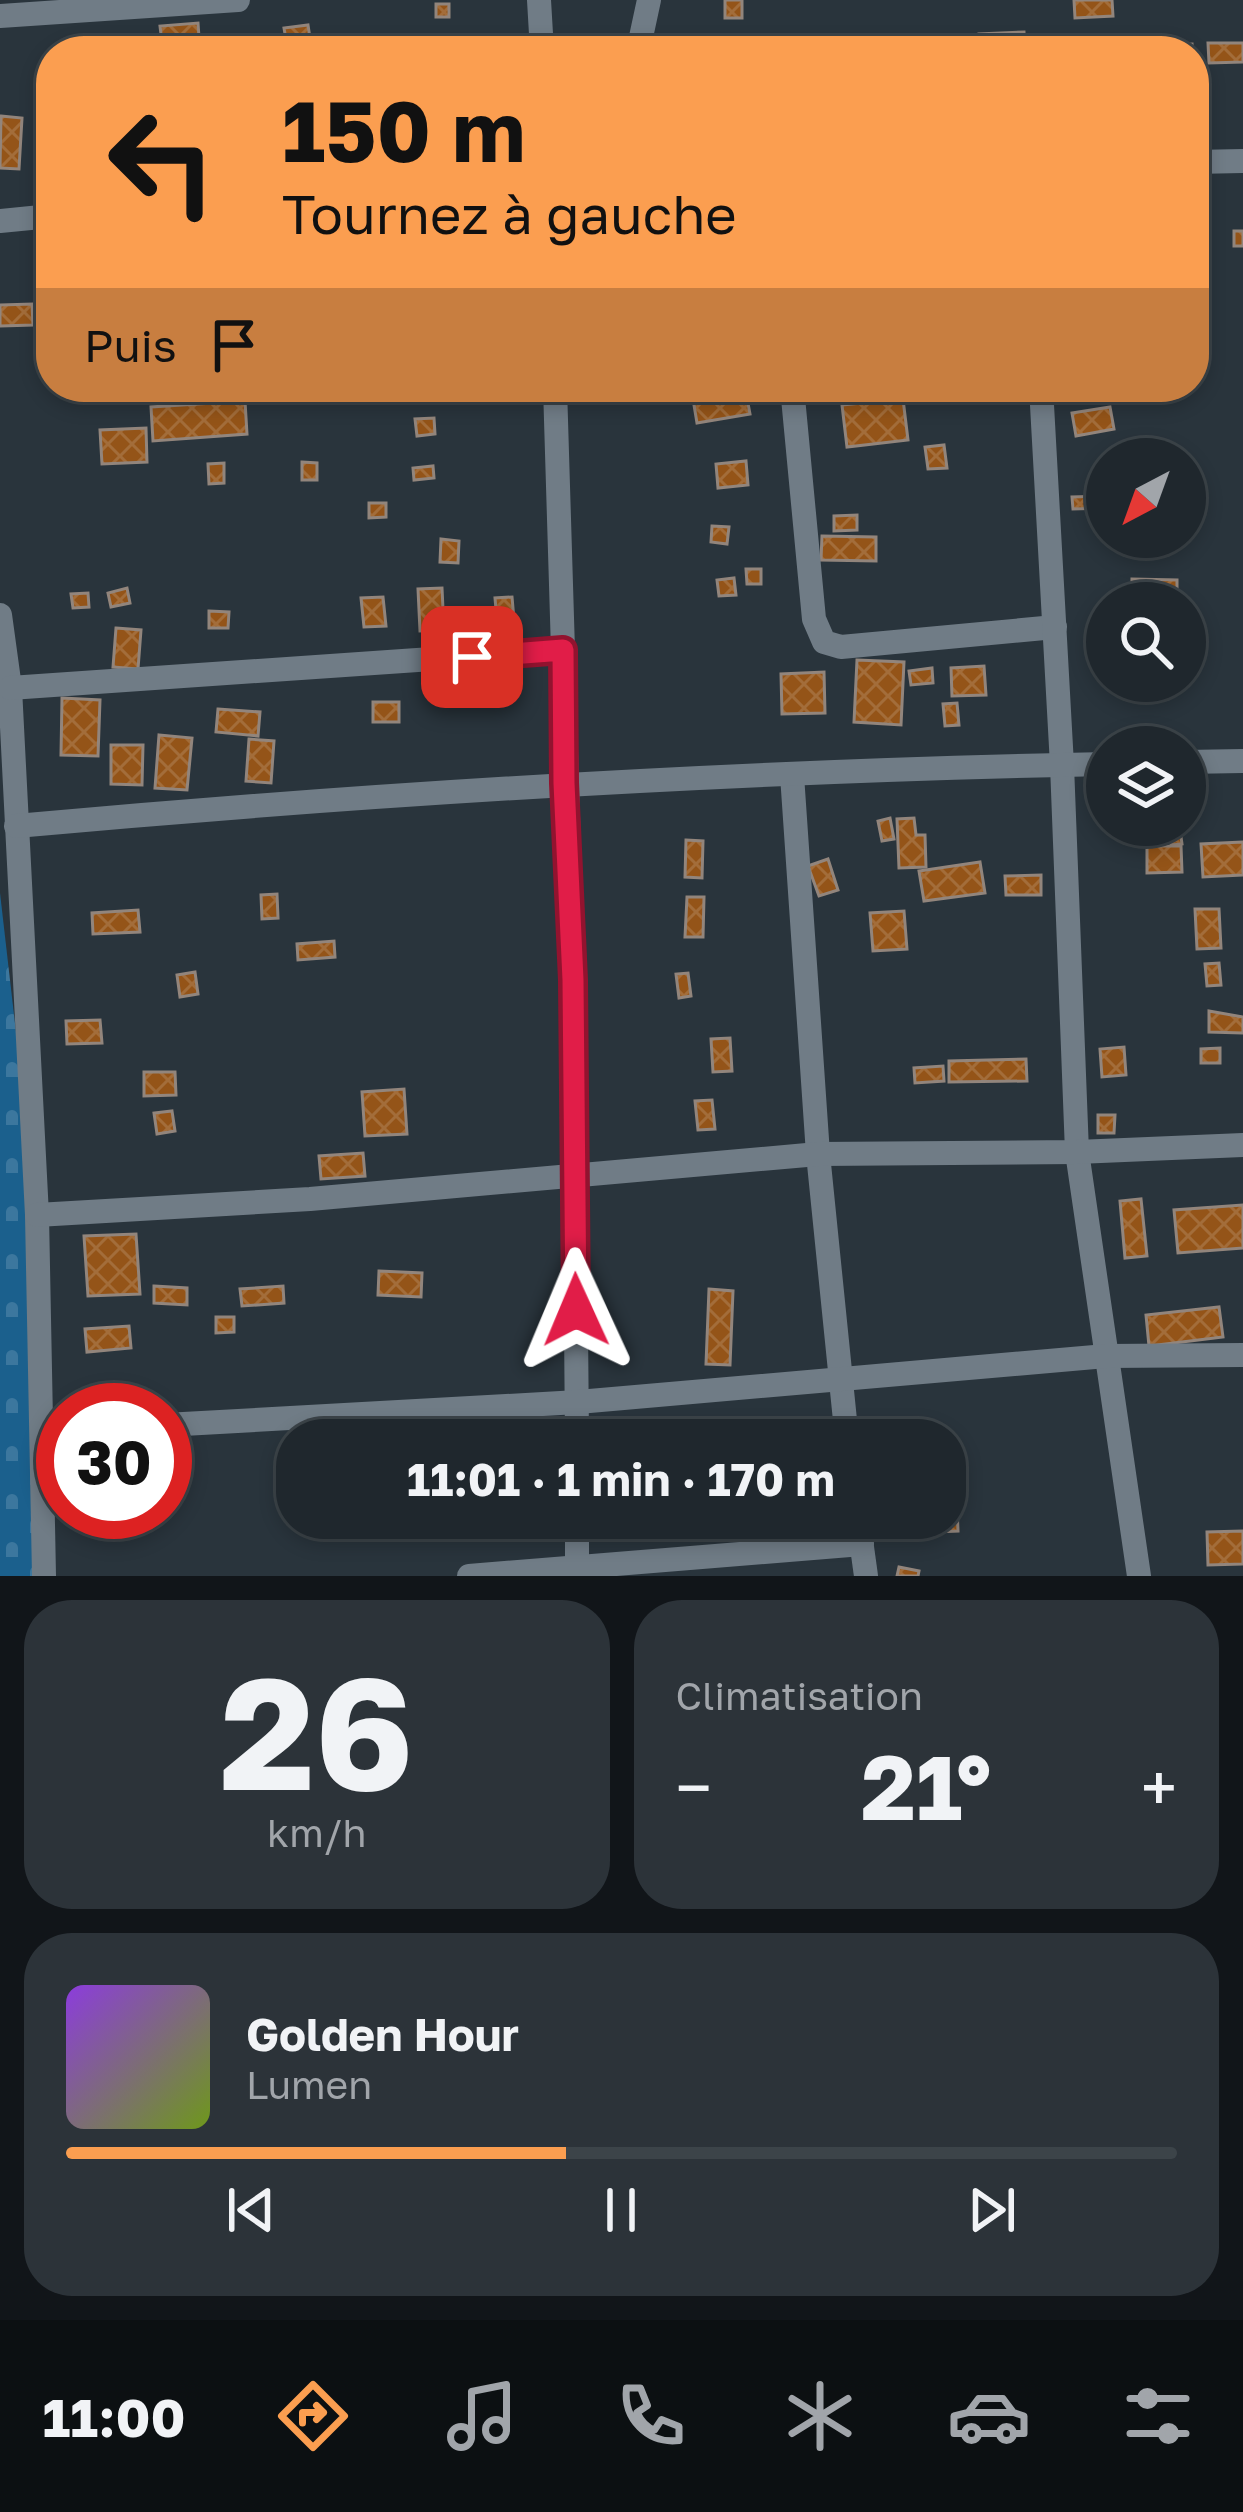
<!DOCTYPE html>
<html lang="fr">
<meta charset="utf-8">
<style>
:root{--surface:#1f272d;--page:#2c3339;--text:#f1f3f6;--muted:#a1a5aa;--line:#3c4449;--accent:#fb9e50}
body{margin:0;font-family:"Golos Text",sans-serif;background:var(--page);color:var(--text);height:100vh;display:flex;flex-direction:column;font-size:45px;white-space:nowrap}
*{box-sizing:border-box;margin:0}
p{font-size:39px;color:var(--muted)}
.icon{flex:none;width:66px;height:66px;fill:none;stroke:currentColor;stroke-width:2;stroke-linecap:round;stroke-linejoin:round}
.map{position:relative;height:1576px;overflow:hidden}
.panel{display:flex;flex-direction:column;gap:24px;padding:24px;background:#111519;flex:1}
.panel>*{flex:none}
.banner{position:absolute;left:36px;top:36px;width:1173px;height:366px;border-radius:48px;box-shadow:0 6px 18px #0003,0 0 0 3px var(--line);background:#fb9e50;color:#111;overflow:hidden}
.needle{width:78px;rotate:221deg}
.tools{position:absolute;left:1086px;top:438px;display:grid;gap:24px}
.tools a{display:grid;place-items:center;width:120px;height:120px;border-radius:50%;background:var(--surface);box-shadow:0 6px 18px #0003,0 0 0 3px var(--line);font-size:60px}
.speed{position:absolute;left:36px;top:1383px;display:flex;gap:24px;font-size:60px;font-weight:700;text-align:center}
.speed>*{display:grid;place-content:center;width:156px;height:156px;border-radius:50%;background:var(--surface);box-shadow:0 6px 18px #0003,0 0 0 3px var(--line);line-height:1}
.speed .limit{border:18px solid #d22;background:#fff;color:#111}
.pin{position:absolute;display:grid;place-items:center;width:102px;height:102px;color:#fff;margin:-51px;border-radius:24px;box-shadow:0 6px 18px #0006}
.me{position:absolute;width:132px;margin:-66px;rotate:359deg;stroke-linejoin:round;filter:drop-shadow(0 0 9px #0008)}
.turn{display:flex;align-items:center;gap:42px;height:252px;padding:0 48px;font-size:54px}
.turn .icon{width:156px;height:156px;stroke-width:2.5}
.turn b{display:block;font-size:84px;line-height:102px}
.then{display:flex;align-items:center;height:114px;padding:0 48px;background:#0003;gap:24px;font-size:45px}
.big{font-size:90px;font-weight:700;line-height:1.1}
.panel .widget{flex:1;display:flex;flex-direction:column;justify-content:center;gap:18px;min-width:0;padding:0 42px;border-radius:48px;background:var(--page)}
.panel .dial{align-items:center;gap:0}
.dial b{font-size:156px;line-height:1}
.song{display:flex;align-items:center;gap:36px}
.cover{width:144px;height:144px;border-radius:18px;background:linear-gradient(135deg,hsl(270 70% 55%),hsl(80 70% 35%))}
.played{height:12px;border-radius:6px;background:linear-gradient(90deg,var(--accent) 45%,var(--line) 45%)}
.keys{display:flex;justify-content:space-around;direction:ltr}
.heat{display:flex;justify-content:space-between;align-items:center;font-size:66px;direction:ltr}
.panel .tiles{flex:1;display:grid;gap:24px;grid-template-columns:1fr 1fr}
.widget:last-child{grid-column:span 2}
.trip{position:absolute;left:276px;top:1419px;width:690px;height:120px;border-radius:48px;background:var(--surface);box-shadow:0 6px 18px #0003,0 0 0 3px var(--line);font-weight:700;line-height:120px;text-align:center}
.tab-bar{display:flex;height:192px;justify-content:space-around;align-items:center;background:#0c1012;color:var(--muted)}
.tab-bar .icon{width:84px;height:84px}
.tab-bar .active{color:var(--accent)}
.tab-bar b{font-size:54px;color:var(--text)}
.map>svg:first-child{display:block}
.cemetery{fill:url(#cemetery-stones)}
.building{fill:url(#building-cross-hatch);stroke:#92857c;stroke-width:3}
.lines{fill:none;stroke-linecap:round;stroke-linejoin:round}
.minor{stroke:#707c86;stroke-width:24}
.route-casing{stroke:#92132f;stroke-width:30}
.route{stroke:#e11d48;stroke-width:21}
</style>
<div class="map">
<svg width="1243" height="1576" viewBox="0 0 1243 1576">
<defs>
<pattern id="cemetery-stones" width="16" height="16" patternUnits="userSpaceOnUse" patternTransform="scale(3)"><rect width="16" height="16" fill="#1b608d"/><path d="M2 7V4a2 2 0 0 1 4 0v3zM10 15v-3a2 2 0 0 1 4 0v3z" fill="#3c779e"/></pattern>
<pattern id="building-cross-hatch" width="8" height="8" patternUnits="userSpaceOnUse" patternTransform="scale(3)"><rect width="8" height="8" fill="#945418"/><path d="M0 0l8 8M0 8l8-8" fill="none" stroke="#a36d3a"/></pattern>
</defs>
<rect width="100%" height="100%" fill="#29343c"/>
<path class="cemetery" d="M0,893L37,1215L48,1576H0Z"/>
<g class="building">
<rect x="725" y="0" width="17" height="18"/>
<path d="M1074,0H1112L1113,16L1075,18Z"/>
<rect x="436" y="4" width="13" height="13"/>
<path d="M198,23L200,51H163L160,26Z"/>
<path d="M308,25L312,51H288L284,28Z"/>
<path d="M1024,32L1025,51H980L979,34Z"/>
<path d="M124,35L126,51H114L112,36Z"/>
<path d="M277,36L279,51H222L221,42Z"/>
<path d="M1208,43H1243V62L1209,63Z"/>
<path d="M1192,44V51H1120L1119,46Z"/>
<path d="M1,116L22,118L19,169L0,168Z"/>
<rect x="1234" y="231" width="9" height="15"/>
<path d="M32,304L33,325L0,326V305Z"/>
<path d="M110,387L132,388L131,402L109,400Z"/>
<path d="M691,387H745L750,414L697,423Z"/>
<path d="M903,399L908,440L847,447L842,405Z"/>
<path d="M245,401L247,434L153,441L151,407Z"/>
<path d="M1110,407L1114,429L1076,436L1072,413Z"/>
<path d="M434,418L435,434L417,436L415,419Z"/>
<path d="M146,428L147,462L102,464L100,430Z"/>
<path d="M944,445L947,468L928,469L925,447Z"/>
<path d="M746,461L748,485L718,488L716,464Z"/>
<path d="M302,462L317,463V480H302Z"/>
<path d="M224,463V483L209,484L208,464Z"/>
<path d="M433,466L434,478L414,480L413,468Z"/>
<path d="M1105,496L1106,508L1073,509L1072,497Z"/>
<path d="M369,503H386V517L369,518Z"/>
<path d="M857,515V530L834,531V516Z"/>
<path d="M712,526L729,527L727,544L711,542Z"/>
<path d="M822,536L876,537V561L821,560Z"/>
<path d="M441,539L459,541L458,563L440,562Z"/>
<path d="M746,569H761V584H747Z"/>
<path d="M734,578L736,595L719,596L717,580Z"/>
<path d="M1132,579L1177,580V603H1132Z"/>
<path d="M127,588L130,603L111,607L108,593Z"/>
<path d="M442,588L444,630L420,631L418,589Z"/>
<path d="M88,593L89,607L73,608L71,594Z"/>
<path d="M383,597L386,626L364,627L361,598Z"/>
<path d="M512,597L515,631L498,633L495,598Z"/>
<path d="M209,611L229,612L228,628H209Z"/>
<path d="M116,628L141,630L138,669L113,667Z"/>
<path d="M857,660L904,662L901,725L854,722Z"/>
<path d="M984,666L986,695L952,696L951,668Z"/>
<path d="M932,668L933,683L911,685L909,671Z"/>
<path d="M824,672L825,713L782,714L781,674Z"/>
<path d="M62,698L100,700L98,756L61,755Z"/>
<rect x="373" y="702" width="26" height="20"/>
<path d="M957,703L959,725L945,726L943,704Z"/>
<path d="M218,709L260,712L258,736L216,732Z"/>
<path d="M159,735L192,738L187,790L155,788Z"/>
<path d="M249,739L274,741L271,783L246,781Z"/>
<path d="M111,745H143L142,785L111,784Z"/>
<path d="M890,818L894,839L882,841L878,821Z"/>
<path d="M914,818L916,835H925L926,867L899,868L897,819Z"/>
<path d="M1180,830L1182,844L1171,845L1169,832Z"/>
<path d="M686,840L703,841L702,878L685,877Z"/>
<path d="M1243,842V875L1203,877L1201,844Z"/>
<path d="M1147,846H1181L1182,872L1147,873Z"/>
<path d="M828,859L838,890L819,896L808,866Z"/>
<path d="M980,862L985,893L924,901L919,871Z"/>
<path d="M1041,875V895H1006L1005,876Z"/>
<path d="M277,894L278,918L262,919L261,895Z"/>
<path d="M687,897H704L703,937H685Z"/>
<path d="M1195,909H1219L1221,948L1197,949Z"/>
<path d="M138,910L140,932L93,934L92,913Z"/>
<path d="M904,911L907,949L873,951L870,913Z"/>
<path d="M334,941L335,957L298,960L297,944Z"/>
<path d="M1219,963L1221,985L1207,986L1205,964Z"/>
<path d="M195,972L198,994L180,997L177,975Z"/>
<path d="M688,973L691,996L679,998L676,974Z"/>
<path d="M1209,1011L1243,1017V1033L1209,1032Z"/>
<path d="M100,1020L102,1043L67,1044L66,1021Z"/>
<path d="M730,1038L732,1071L713,1072L711,1039Z"/>
<path d="M1124,1047L1126,1075L1102,1077L1100,1049Z"/>
<path d="M1220,1048V1063H1201V1049Z"/>
<path d="M1026,1059L1027,1081L949,1082V1061Z"/>
<path d="M943,1066L944,1081L915,1083L914,1068Z"/>
<path d="M144,1072H175L176,1095L144,1096Z"/>
<path d="M404,1089L407,1134L365,1136L362,1092Z"/>
<path d="M712,1100L715,1129L698,1130L695,1101Z"/>
<path d="M172,1111L175,1131L157,1134L154,1113Z"/>
<path d="M1098,1115H1115L1114,1133H1098Z"/>
<path d="M363,1153L365,1176L321,1179L319,1156Z"/>
<path d="M1141,1199L1147,1256L1125,1258L1120,1201Z"/>
<path d="M1243,1205V1248L1178,1253L1174,1210Z"/>
<path d="M136,1234L140,1294L88,1296L84,1236Z"/>
<path d="M379,1271L422,1273L421,1297L378,1295Z"/>
<path d="M154,1286L187,1288V1305L154,1303Z"/>
<path d="M283,1286L284,1303L242,1306L240,1289Z"/>
<path d="M709,1289L733,1291L730,1365L706,1364Z"/>
<path d="M1219,1307L1223,1337L1149,1346L1146,1315Z"/>
<path d="M216,1317H234V1332L216,1333Z"/>
<path d="M129,1326L131,1348L87,1352L85,1329Z"/>
<path d="M945,1454H955L958,1531L887,1534V1518H945Z"/>
<path d="M1243,1531V1564L1208,1565L1207,1532Z"/>
<path d="M899,1567L919,1571L918,1576H897Z"/>
</g>
<g class="lines">
<g class="minor">
<path d="M539,0L542,51"/>
<path d="M0,16L238,0"/>
<path d="M638,51L649,0"/>
<path d="M1194,162L1243,161"/>
<path d="M0,221L51,216"/>
<path d="M555,387L573,980L577,1440"/>
<path d="M792,387L814,619L824,642L841,647L1055,627"/>
<path d="M1041,387L1062,765L1077,1152L1139,1576"/>
<path d="M0,615L10,688L37,1215L44,1576"/>
<path d="M10,688L563,650"/>
<path d="M1185,762L1243,761"/>
<path d="M792,775L818,1154L847,1440"/>
<path d="M16,826C379,793 742,771 1107,764"/>
<path d="M37,1215L310,1199L818,1154L1077,1152L1243,1145"/>
<path d="M165,1425L578,1402L1106,1356L1243,1355"/>
<path d="M858,1518L866,1576"/>
<path d="M469,1576L862,1544"/>
<path d="M577,1576V1518"/>
</g>
</g>
<g class="lines">
<defs>
<path id="route" d="M472,657L563,650L564,783L573,980L576,1310"/>
</defs>
<use href="#route" class="route-casing"/>
<use href="#route" class="route"/>
</g>
</svg>
<div class="tools">
<a><svg class="needle" viewBox="-14 -14 28 28"><path d="M0-13l5 13h-10z" fill="#e53935"/><path d="M0 13l5-13h-10z" fill="#a1a5aa"/></svg></a>
<a><svg class="icon" aria-label="search" viewBox="0 0 24 24"><circle cx="10" cy="10" r="6"/><path d="M15 15l6 6"/></svg></a>
<a><svg class="icon" aria-label="layers" viewBox="0 0 24 24"><path d="M12 4l9 5-9 5-9-5zM3 14l9 5 9-5"/></svg></a>
</div>
<div class="speed"><div class="limit">30</div></div>
<div class="pin" style="left:472px;top:657px;background:#d93025"><svg class="icon" aria-label="arrive" viewBox="0 0 24 24"><path d="M6 21V4h12l-3 4 3 4H6"/></svg></div>
<svg class="me" style="left:576px;top:1310px" viewBox="-20 -20 40 40"><path d="M0-17L14 15 0 8-14 15z" fill="#e11d48" stroke="#fff" stroke-width="4"/></svg>
<div class="trip">11:01 · 1 min · 170 m</div>
<div class="banner">
<div class="turn"><svg class="icon" aria-label="left" viewBox="0 0 24 24"><path d="M17 20v-9H6M10 6l-5 5 5 5"/></svg><div><b>150 m</b>Tournez à gauche</div></div>
<div class="then">Puis<svg class="icon" aria-label="arrive" viewBox="0 0 24 24"><path d="M6 21V4h12l-3 4 3 4H6"/></svg></div>
</div>
</div>
<section class="panel">
<div class="tiles">
<div class="widget dial"><b>26</b><p>km/h</p></div>
<div class="widget"><p>Climatisation</p>
<div class="heat"><a>−</a><b class="big">21°</b><a>+</a></div>
</div>
<div class="widget">
<div class="song"><i class="cover"></i><div><b>Golden Hour</b><p>Lumen</p></div></div>
<div class="played"></div>
<div class="keys"><svg class="icon" aria-label="previous" viewBox="0 0 24 24"><path d="M18 5L8 12l10 7zM5 5v14"/></svg><svg class="icon" aria-label="pause" viewBox="0 0 24 24"><path d="M8 5v14M16 5v14"/></svg><svg class="icon" aria-label="next" viewBox="0 0 24 24"><path d="M6 5l10 7-10 7zM19 5v14"/></svg></div>
</div>
</div>
</section>
<nav class="tab-bar">
<b>11:00</b>
<svg class="icon active" aria-label="directions" viewBox="0 0 24 24"><path d="M12 3l9 9-9 9-9-9zM9 14v-3h6M13 9l2 2-2 2"/></svg>
<svg class="icon" aria-label="music" viewBox="0 0 24 24"><path d="M9 18V5l10-2v13"/><circle cx="6" cy="18" r="3"/><circle cx="16" cy="16" r="3"/></svg>
<svg class="icon" aria-label="phone" viewBox="0 0 24 24"><path d="M5 4h4l2 5-3 2q2 4 5 5l2-3 5 2v4C11 20 4 13 5 4z"/></svg>
<svg class="icon" aria-label="climate" viewBox="0 0 24 24"><path d="M12 3v18M4 7l16 10M4 17L20 7"/></svg>
<svg class="icon" aria-label="car" viewBox="0 0 24 24"><path d="M5 17H2v-5l4-1 3-4h7l3 4 3 1v5h-3M9 17h6M6 11h13"/><circle cx="7" cy="17" r="2"/><circle cx="17" cy="17" r="2"/></svg>
<svg class="icon" aria-label="filters" viewBox="0 0 24 24"><path d="M4 7h16M4 17h16"/><circle cx="9" cy="7" r="2"/><circle cx="15" cy="17" r="2"/></svg>
</nav>
